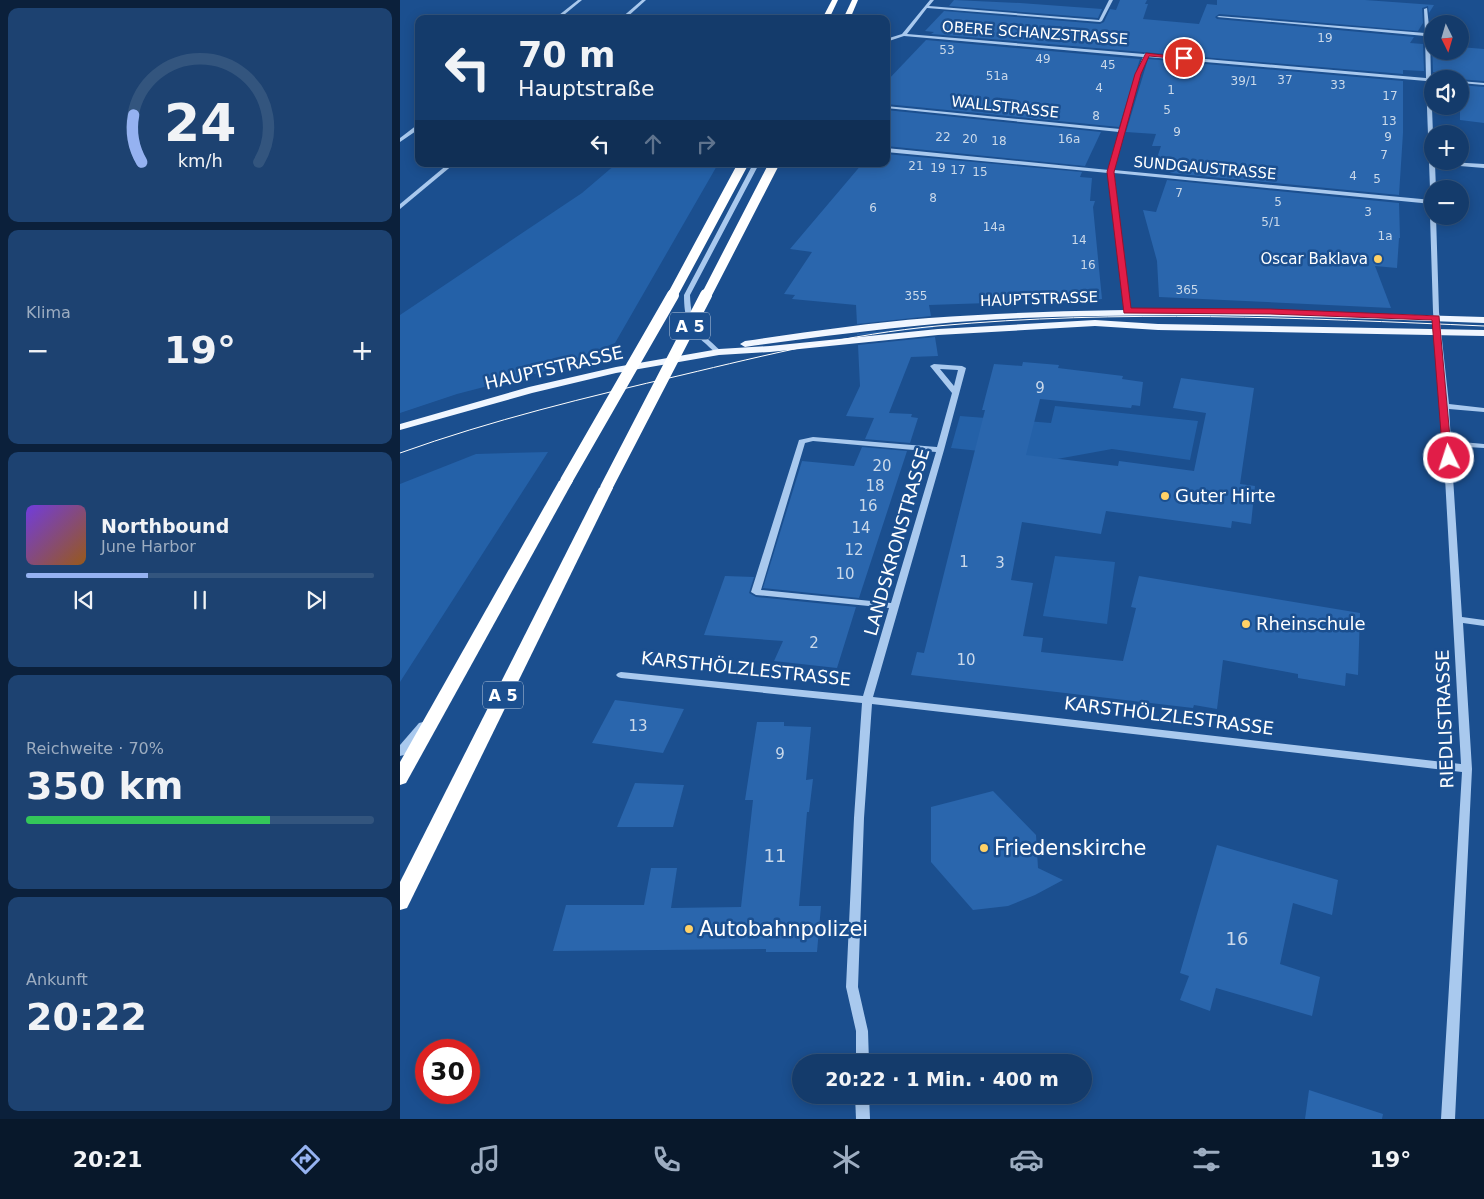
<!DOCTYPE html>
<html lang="de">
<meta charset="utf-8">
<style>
:root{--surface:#143b6b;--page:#1d4271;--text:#f1f3f6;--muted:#9dadc1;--line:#33557e;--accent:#95b2f1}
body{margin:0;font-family:"DejaVu Sans",sans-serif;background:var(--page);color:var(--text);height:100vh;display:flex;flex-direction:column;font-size:19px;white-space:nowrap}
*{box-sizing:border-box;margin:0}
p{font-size:16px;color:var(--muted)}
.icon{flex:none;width:28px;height:28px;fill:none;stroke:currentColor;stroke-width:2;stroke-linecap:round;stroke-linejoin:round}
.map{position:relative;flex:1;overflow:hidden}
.side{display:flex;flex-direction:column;gap:8px;padding:8px;background:#0b203b;width:400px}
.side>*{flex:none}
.hud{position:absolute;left:15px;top:15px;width:475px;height:152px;border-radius:10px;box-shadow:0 2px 12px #0003,0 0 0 1px var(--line);background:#143b6b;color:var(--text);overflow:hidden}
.needle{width:32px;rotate:175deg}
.buttons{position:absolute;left:1024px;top:15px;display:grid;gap:10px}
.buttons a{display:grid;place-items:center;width:45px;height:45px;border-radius:50%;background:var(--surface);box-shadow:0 2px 12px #0003,0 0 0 1px var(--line);font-size:25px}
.speed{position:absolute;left:15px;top:1039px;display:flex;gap:10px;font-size:25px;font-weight:700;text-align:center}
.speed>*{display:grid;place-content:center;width:65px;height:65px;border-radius:50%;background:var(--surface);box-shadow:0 2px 12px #0003,0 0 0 1px var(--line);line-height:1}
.speed .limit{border:8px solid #d22;background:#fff;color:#111}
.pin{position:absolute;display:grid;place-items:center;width:42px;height:42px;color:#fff;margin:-21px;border:2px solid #fff;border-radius:50%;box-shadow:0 1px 5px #0007}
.me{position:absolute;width:55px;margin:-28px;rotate:356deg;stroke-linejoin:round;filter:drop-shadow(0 0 4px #0008)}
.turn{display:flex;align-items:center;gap:18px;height:105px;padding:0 20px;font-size:22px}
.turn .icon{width:65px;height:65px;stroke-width:2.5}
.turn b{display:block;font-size:35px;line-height:42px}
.lanes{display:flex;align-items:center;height:48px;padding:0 20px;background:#0003;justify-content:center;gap:25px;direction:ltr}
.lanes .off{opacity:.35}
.big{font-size:38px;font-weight:800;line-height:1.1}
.side .widget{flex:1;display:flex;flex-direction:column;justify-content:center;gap:8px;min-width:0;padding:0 18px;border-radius:10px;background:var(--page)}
.side .dial{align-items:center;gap:0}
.dial svg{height:130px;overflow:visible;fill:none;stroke:var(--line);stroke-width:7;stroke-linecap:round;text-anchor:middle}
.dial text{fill:var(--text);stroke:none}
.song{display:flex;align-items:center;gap:15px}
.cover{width:60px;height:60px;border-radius:8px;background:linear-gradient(135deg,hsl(260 70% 55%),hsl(30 70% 35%))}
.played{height:5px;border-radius:2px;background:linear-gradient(90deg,var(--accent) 35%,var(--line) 35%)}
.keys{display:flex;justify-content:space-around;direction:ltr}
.heat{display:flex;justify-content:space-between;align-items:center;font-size:28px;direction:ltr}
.charge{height:8px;border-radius:4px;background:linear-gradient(90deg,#34c759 70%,var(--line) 0)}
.trip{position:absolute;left:392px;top:1054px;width:300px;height:50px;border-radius:25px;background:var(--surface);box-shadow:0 2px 12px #0003,0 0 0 1px var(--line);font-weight:800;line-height:50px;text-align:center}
.dock{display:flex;height:80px;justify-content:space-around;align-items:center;background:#08182b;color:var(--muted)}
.dock .icon{width:35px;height:35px}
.dock .active{color:var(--accent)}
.dock b{font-size:22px;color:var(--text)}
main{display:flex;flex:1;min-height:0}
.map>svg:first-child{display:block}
.green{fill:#2461a8}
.building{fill:#2a66ad}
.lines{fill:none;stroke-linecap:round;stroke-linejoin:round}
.minor{fill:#a9c9ee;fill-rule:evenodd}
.major{fill:#f0f6ff;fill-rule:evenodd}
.highway{fill:#fff;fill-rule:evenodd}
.tram{stroke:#fff;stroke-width:1}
.highway-bridge-far1{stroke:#fff;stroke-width:10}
.highway-bridge{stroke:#fff;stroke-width:12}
.route{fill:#e11d48;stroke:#92132f}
.poi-dot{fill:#ffd166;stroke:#1b4f8f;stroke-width:2}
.labels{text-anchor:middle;stroke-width:5;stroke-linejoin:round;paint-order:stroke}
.far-number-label{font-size:12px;fill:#cad9ea}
.far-street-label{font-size:15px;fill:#fff;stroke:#1b4f8f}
.far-poi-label{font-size:15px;fill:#fff;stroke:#1b4f8f;text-anchor:end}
.number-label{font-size:15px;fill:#cad9ea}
.shield{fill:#1b4f8f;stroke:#bbcadd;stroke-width:1}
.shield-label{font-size:16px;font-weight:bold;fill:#fff}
.street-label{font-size:18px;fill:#fff;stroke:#1b4f8f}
.poi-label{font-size:18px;fill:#fff;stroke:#1b4f8f;text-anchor:start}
.near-number-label{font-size:18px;fill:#cad9ea}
.near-poi-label{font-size:21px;fill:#fff;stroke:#1b4f8f;text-anchor:start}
</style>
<main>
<section class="side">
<div class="widget dial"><svg viewBox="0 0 100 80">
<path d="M14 69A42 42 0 1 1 86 69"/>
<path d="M14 69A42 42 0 0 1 9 40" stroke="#95b2f1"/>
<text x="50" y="56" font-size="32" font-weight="700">24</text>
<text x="50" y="72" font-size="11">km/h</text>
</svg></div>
<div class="widget"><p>Klima</p>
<div class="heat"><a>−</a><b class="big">19°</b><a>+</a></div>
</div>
<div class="widget">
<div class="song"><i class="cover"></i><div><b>Northbound</b><p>June Harbor</p></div></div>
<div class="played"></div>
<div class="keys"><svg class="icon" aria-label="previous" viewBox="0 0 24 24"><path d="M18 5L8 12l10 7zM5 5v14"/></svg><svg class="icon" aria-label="pause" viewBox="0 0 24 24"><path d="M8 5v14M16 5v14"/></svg><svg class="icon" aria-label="next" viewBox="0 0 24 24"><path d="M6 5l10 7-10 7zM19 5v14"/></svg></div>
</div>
<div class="widget"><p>Reichweite · 70%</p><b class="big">350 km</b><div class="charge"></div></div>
<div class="widget"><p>Ankunft</p><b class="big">20:22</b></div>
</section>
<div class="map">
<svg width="1084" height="1119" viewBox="0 0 1084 1119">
<rect width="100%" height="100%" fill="#1b4f8f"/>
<g class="green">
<path d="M216,164H318L215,343L142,372L57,394L0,413V315L182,193Z"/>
<path d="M655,406L798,421L790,460L712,449L657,459L551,448L560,416L651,423Z"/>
<path d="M148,452L0,682V484L76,454Z"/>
<path d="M655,556L715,562L707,624L643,616Z"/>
</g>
<g class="building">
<path d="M554,0L620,3L702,9L698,18L549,6Z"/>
<path d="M720,0H747L745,4H748L743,19L799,24L807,4L817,5V0H965L1034,5L1029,13L1028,6L1022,8L1023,23L1018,31L819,14L815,17L817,19L1014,37L1010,43L1023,44L1024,71L1003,70V74L531,34L534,32L525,31L544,11L700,24L704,22L710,9L716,10Z"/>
<path d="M526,40L740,59L719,127L486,104V82Z"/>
<path d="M1032,44V51H1060V47L1084,49V81L1057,79V74L1033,72Z"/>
<path d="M748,59L1003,81V133L999,195L770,173L774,162L756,161L761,146H752L756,134L726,132Z"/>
<path d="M1060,85L1084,87V123L1060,120Z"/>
<path d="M486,110L701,132L685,166L486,146Z"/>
<path d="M486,154L682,172L680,177L692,178L690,201H695L693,207L702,299L678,301L671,298L617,297L618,302L529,305L531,316L457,324L456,305L392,299L395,295L384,294L412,252L390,249L462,164H486Z"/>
<path d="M767,180L999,203L1000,238H999L997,268L975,266L991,308L759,297L757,261L743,210L756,212Z"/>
<path d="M533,326V328L457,335V334Z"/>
<path d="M535,337L538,356L511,357L489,413L512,414L511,417L518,418L510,443L465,439L474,418L446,416L460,386L458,345Z"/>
<path d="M623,362L659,365L658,368L723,376L722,379L743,382L740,406L732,405L731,408L640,399L626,455L718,466L719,461L794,471L806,413L773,408L781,378L854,388L840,484L855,486L851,524L832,521L831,528L706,511L701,534L622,522L611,580L633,583L623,636L643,638L641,652L723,661L736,608L731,607L739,576L960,613L958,675L946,673L945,686L898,678V674L823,660L817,709L794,705L793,708L511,675L517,652L524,653L585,410H582L594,364L622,366Z"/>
<path d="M462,447L507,451L459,598L363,588L402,461L454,466Z"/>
<path d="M325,576L354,577L349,593L356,597L456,607L437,668L374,661L383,641L304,635Z"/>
<path d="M215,700L284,709L263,753L192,743Z"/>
<path d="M357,722H384V726L411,727L406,780L413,779L409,812H407L399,906H421L417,952H366V949L153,951L166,905H244L251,868H277L271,908L341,907L353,800H345Z"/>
<path d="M235,783L284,785L273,827H217Z"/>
<path d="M593,791L636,835L638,868L663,880L635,895L608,906L573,910L531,862V807Z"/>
<path d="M817,845L938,880L932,915L893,903L880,964L920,977L912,1016L816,988L810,1011L780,1000L789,976L780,973Z"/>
<path d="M909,1090L983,1114L982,1119H905Z"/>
</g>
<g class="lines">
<g class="minor">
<path d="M178,0H182L159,19H154Z"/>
<path d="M242,0H246L225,19H220Z"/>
<path d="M530,0H534L529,6L699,20L709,0H713L702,21L700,22L527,8L507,34L744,54L746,53L748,54L1026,78L1025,36L817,17L819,16L1025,33L1024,9L1027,8L1030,35L1031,79H1033L1032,81H1031L1033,134L1032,161L1084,164V168L1035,164L1036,189H1032V191L1030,189L1026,81L747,57L740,74L714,170L1032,200V204L714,173L730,311L727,313L725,312L708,173L486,152V148L709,170L719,132L486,108V106L720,129L736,74L743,57L504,36L486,42V39L502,34Z"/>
<path d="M1060,81L1084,83V85L1060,83Z"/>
<path d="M17,125H19V129L0,142V138Z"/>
<path d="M48,164H54L0,209V204Z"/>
<path d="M353,164H359L290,295C291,326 299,331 321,351V353L319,354C314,352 310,348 306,344C288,329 284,318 284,295Z"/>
<path d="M1032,214V216H1036L1039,312L1049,404L1084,408V412L1049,409L1051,441L1084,444V448L1051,446L1062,617L1084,620V626L1063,623L1072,769L1055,1119H1041L1062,772L472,704L464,818L458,987L468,1031L469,1062H456V1031L446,987L454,818L462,703L221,678L218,677L216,675L218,673L221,672L463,696L489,608L356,595L351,592L399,440L413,437L537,447L552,393L530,366L534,364L562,366L566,368L544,450L473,697L1061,764L1041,406L1033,312L1030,216ZM540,369L558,370L554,386ZM413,441L536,452L491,603L361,590L405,443Z"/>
<path d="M23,722L27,723L28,726L27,729L4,755L0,756V745L19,723Z"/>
<path d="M455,1095H469L470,1119H456Z"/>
</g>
<g class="major">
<path d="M806,309L1084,317V323C930,317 777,312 623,318C530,322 437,334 345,347L340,344L345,341C406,332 468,323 529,318C622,311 714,310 806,309Z"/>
<path d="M695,320L758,324L1084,330V336L758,330L695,326L538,335L370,352L319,355L216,373L132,393L0,430V424L129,387L216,367L319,349L370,346L538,329Z"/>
</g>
<g class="highway">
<path d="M432,0H438L429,19H422Z"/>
<path d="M452,0H458L450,19H443Z"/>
<path d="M166,477L173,481L6,783L0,785V762L159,481Z"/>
<path d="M206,484L213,488L10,902L7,908L0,910V882L199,488Z"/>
</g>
<path class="tram" d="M0,453C92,420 187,397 282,375C366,355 451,334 537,326C719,309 902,318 1084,326"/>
<g class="highway-bridge-far1">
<path d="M272,296L343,164"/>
<path d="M306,296L374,164"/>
</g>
<g class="highway-bridge">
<path d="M166,481L273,295"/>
<path d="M206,488L306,295"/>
</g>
</g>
<path class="route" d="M746,53L787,58L784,59L749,56L741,74L714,172L731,308L870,309L1039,316L1052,460L1043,458L1032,320L870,314L724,313L707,172L735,74Z"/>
<g class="poi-dot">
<circle cx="978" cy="259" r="5"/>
<circle cx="765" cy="496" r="5"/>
<circle cx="846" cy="624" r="5"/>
<circle cx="584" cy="848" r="5"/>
<circle cx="289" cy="929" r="5"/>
</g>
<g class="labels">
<g class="far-number-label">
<text x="925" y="42">19</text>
<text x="547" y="54">53</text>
<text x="643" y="63">49</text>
<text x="708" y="69">45</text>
<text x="597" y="80">51a</text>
<text x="885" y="84">37</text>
<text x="844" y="85">39/1</text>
<text x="938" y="89">33</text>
<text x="699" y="92">4</text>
<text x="771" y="94">1</text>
<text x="990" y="100">17</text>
<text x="767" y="114">5</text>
<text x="696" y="120">8</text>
<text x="989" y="125">13</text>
<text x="777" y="136">9</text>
<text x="543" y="141">22</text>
<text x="988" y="141">9</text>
<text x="570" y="143">20</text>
<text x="669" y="143">16a</text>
<text x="599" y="145">18</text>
<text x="984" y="159">7</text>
<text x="516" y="170">21</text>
<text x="538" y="172">19</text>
<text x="558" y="174">17</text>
<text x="580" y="176">15</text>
<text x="953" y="180">4</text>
<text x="977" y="183">5</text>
<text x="779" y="197">7</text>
<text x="533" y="202">8</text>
<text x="878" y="206">5</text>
<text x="473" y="212">6</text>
<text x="968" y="216">3</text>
<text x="871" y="226">5/1</text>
<text x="594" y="231">14a</text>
<text x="985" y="240">1a</text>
<text x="679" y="244">14</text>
<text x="688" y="269">16</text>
<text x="787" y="294">365</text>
<text x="516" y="300">355</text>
</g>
<g class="far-street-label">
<text transform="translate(635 33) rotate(4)" y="5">OBERE SCHANZSTRASSE</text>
<text transform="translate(605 107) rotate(6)" y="5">WALLSTRASSE</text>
<text transform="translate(805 168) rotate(5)" y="5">SUNDGAUSTRASSE</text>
<text transform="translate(639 299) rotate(-2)" y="5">HAUPTSTRASSE</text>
</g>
<g class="far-poi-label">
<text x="968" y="264">Oscar Baklava</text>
</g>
<g class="number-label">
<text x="640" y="393">9</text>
<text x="482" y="471">20</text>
<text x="475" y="491">18</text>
<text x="468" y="511">16</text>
<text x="461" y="533">14</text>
<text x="454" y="555">12</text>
<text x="564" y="567">1</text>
<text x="600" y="568">3</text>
<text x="445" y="579">10</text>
<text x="414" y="648">2</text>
<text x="566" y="665">10</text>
<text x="238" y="731">13</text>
<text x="380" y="759">9</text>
</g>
<g class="shield">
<rect x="270" y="312.5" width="40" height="27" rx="4"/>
<rect x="83" y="681.5" width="40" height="27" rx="4"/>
</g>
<g class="shield-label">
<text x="290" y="332">A 5</text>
<text x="103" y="701">A 5</text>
</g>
<g class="street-label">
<text transform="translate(154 368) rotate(-13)" y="6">HAUPTSTRASSE</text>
<text transform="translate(497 542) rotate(-74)" y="6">LANDSKRONSTRASSE</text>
<text transform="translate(346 669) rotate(6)" y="6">KARSTHÖLZLESTRASSE</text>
<text transform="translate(769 716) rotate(7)" y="6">KARSTHÖLZLESTRASSE</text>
<text transform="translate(1045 719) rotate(-92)" y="6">RIEDLISTRASSE</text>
</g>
<g class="poi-label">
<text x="775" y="502">Guter Hirte</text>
<text x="856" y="630">Rheinschule</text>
</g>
<g class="near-number-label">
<text x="375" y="862">11</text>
<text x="837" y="945">16</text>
</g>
<g class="near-poi-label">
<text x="594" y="855">Friedenskirche</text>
<text x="299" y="936">Autobahnpolizei</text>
</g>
</g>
</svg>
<div class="buttons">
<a><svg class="needle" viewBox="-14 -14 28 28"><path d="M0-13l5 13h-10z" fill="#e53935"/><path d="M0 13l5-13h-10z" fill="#9dadc1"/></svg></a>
<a><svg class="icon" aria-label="sound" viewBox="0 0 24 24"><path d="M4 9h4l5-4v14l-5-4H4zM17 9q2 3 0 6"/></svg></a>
<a>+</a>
<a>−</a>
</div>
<div class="speed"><div class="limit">30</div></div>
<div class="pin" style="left:784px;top:58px;background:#d93025"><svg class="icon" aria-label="arrive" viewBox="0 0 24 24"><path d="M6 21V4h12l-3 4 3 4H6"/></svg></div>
<svg class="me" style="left:1049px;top:458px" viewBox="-20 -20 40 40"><circle r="17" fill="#e11d48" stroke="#fff" stroke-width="3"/><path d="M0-11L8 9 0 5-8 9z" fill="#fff"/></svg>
<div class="trip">20:22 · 1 Min. · 400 m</div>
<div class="hud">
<div class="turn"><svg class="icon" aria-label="left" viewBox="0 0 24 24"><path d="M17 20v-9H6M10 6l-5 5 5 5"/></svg><div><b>70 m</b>Hauptstraße</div></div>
<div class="lanes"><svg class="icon" aria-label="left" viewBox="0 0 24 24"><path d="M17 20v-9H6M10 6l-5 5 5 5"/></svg><svg class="icon off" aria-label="ahead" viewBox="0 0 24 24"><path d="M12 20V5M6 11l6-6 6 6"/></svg><svg class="icon off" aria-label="right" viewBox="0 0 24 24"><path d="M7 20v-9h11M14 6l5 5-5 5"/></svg></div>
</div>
</div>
</main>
<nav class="dock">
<b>20:21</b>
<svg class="icon active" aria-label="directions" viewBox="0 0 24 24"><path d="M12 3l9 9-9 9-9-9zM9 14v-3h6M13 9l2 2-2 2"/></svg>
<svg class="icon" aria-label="music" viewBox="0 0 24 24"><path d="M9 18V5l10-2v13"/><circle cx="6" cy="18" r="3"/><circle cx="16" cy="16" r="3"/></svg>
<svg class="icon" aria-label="phone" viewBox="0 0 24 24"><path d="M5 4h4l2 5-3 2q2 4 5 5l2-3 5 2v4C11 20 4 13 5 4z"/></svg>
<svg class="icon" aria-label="climate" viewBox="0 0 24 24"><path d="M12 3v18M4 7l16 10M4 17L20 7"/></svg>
<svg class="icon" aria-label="car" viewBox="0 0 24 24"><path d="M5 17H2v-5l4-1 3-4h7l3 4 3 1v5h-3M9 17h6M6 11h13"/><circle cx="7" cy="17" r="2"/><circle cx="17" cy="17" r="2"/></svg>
<svg class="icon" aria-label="filters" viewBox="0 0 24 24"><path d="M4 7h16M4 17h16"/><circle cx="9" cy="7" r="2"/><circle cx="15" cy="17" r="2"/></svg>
<b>19°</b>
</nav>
